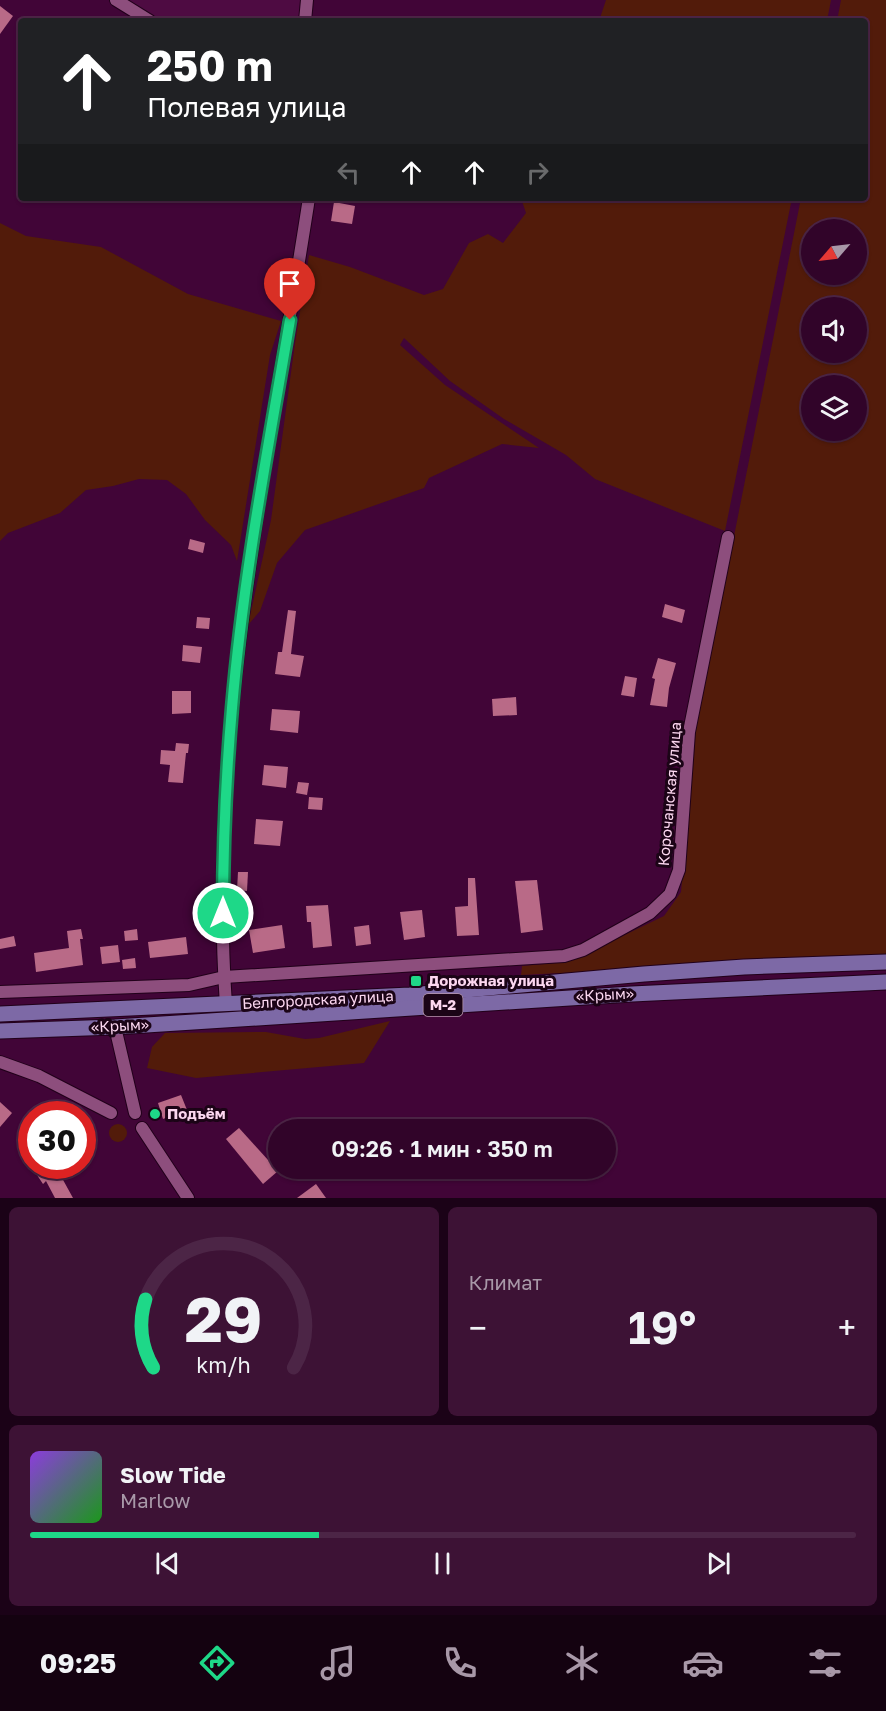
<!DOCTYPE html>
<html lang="ru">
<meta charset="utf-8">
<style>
:root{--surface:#310429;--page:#3d1235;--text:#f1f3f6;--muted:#a898a8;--line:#4c2546;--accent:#1ed888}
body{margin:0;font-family:"Golos Text",sans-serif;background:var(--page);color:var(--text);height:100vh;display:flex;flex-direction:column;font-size:22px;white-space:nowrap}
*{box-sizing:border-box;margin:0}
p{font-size:20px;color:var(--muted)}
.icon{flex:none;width:33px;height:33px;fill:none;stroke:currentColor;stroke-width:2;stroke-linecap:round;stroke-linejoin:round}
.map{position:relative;height:1198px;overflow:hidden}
.details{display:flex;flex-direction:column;gap:9px;padding:9px;background:#1b0217;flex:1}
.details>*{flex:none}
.guide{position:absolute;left:18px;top:18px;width:850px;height:183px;border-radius:6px;box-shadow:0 2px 4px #0004,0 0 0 2px var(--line);background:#202124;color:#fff;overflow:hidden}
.needle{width:39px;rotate:242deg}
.controls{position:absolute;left:801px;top:219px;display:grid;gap:12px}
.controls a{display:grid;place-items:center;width:66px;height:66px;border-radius:50%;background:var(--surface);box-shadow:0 2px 4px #0004,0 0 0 2px var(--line);font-size:30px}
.speed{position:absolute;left:18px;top:1101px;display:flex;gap:12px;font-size:30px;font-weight:700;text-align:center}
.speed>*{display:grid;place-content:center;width:78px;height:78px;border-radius:50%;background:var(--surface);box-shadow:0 2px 4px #0004,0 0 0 2px var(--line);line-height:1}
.speed .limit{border:9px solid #d22;background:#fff;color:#111}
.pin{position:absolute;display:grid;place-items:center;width:51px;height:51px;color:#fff;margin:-62px -26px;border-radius:50% 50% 50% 0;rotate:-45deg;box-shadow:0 0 6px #0007}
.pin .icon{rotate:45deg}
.me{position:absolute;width:66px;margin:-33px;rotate:0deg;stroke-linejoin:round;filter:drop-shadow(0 0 4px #0008)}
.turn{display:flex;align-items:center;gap:21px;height:126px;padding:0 30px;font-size:27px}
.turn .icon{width:78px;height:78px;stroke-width:2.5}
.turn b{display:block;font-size:42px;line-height:51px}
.lanes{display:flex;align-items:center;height:57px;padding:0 30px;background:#0003;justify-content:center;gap:30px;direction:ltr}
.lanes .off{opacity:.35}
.big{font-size:45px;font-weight:600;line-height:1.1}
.details .tile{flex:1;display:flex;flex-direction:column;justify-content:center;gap:9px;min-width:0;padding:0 21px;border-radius:9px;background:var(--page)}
.details .dial{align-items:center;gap:0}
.dial svg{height:156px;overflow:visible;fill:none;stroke:var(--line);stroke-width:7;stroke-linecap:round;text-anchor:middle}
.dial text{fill:var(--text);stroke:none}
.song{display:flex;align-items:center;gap:18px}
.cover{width:72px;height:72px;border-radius:9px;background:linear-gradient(135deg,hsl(270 70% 55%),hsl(120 70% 35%))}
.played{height:6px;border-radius:3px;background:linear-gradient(90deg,var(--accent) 35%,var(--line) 35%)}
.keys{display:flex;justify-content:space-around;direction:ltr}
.heat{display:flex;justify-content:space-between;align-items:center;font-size:33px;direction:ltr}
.details .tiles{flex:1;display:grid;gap:9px;grid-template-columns:1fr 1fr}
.tile:last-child{grid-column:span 2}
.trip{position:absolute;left:268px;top:1119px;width:348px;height:60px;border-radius:30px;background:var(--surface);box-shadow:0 2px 4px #0004,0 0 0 2px var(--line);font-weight:600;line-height:60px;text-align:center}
.menu{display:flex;height:96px;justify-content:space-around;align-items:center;background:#140210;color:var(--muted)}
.menu .icon{width:42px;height:42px}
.menu .on{color:var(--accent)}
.menu b{font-size:27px;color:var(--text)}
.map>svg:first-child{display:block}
.built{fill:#4e0b42}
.green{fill:#521b0a;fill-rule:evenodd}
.building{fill:#b96a87}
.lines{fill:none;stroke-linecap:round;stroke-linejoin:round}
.minor-casing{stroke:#21001a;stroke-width:14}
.major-casing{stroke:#21001a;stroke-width:17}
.minor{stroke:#8d4e7d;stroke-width:12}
.major{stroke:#7d69a6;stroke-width:15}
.route-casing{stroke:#148c58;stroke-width:15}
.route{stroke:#1ed888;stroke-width:10}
.poi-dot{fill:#1ed888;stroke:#1b0416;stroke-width:2}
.labels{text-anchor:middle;stroke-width:6;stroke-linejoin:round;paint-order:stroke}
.shield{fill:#1b0416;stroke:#b898af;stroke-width:1.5}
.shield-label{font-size:14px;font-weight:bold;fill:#fcd7f0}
.street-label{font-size:15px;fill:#fcd7f0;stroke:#1b0416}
.poi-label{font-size:15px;font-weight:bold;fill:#fcd7f0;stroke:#1b0416;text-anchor:start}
</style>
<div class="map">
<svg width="886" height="1198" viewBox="0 0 886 1198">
<rect width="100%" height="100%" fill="#410537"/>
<path class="built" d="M123,0H304L303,21H158Z"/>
<g class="green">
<path d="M606,0H831L827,21H599Z"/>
<path d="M841,0H886V957L521,975L522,966L555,963L581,956L664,916L681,892L695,733L801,198H866V21H837ZM812,230H856V274H812ZM812,308H856V352H812ZM812,386H856V430H812Z"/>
<path d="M521,198H792L725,531L595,479L566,455L504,419L450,381L404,338L400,345L445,385L539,448L502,444L429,478L424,488L305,530L277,563L260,611L248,625L271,520L295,343L309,255L350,267L424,295L443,289L469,243L488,234L503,243L526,213Z"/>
<path d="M0,223L26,236L101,247L188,294L281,321L270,355L237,561L231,545L205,520L186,494L167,480L139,479L113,486L86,490L60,513L8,533L0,541Z"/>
<path d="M390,1021L364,1063L196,1078L147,1068L152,1047L165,1033L266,1032L305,1039L319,1038Z"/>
<circle cx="118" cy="1133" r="9"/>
</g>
<g class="building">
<path d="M0,6L13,16L0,34Z"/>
<path d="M334,202L355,206L352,224L331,221Z"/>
<path d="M190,539L205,543L203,553L188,549Z"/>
<path d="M665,604L685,610L682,623L662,617Z"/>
<path d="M288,610L296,611L291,654L304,656L300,677L275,674L278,652H282Z"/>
<path d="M197,617L210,618L209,629L196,628Z"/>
<path d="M183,645L202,647L200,663L182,661Z"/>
<path d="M658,658L676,663L669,688L667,707L650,705L655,679L652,678Z"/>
<path d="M625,676L637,678L634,697L621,695Z"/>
<path d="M172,691H191V713L172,714Z"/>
<path d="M516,697L517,715L493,716L492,699Z"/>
<path d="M272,709L300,711L298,733L270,730Z"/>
<path d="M176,743L189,744L188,753H186L183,783L168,782L170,765L160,764L161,750L175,751Z"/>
<path d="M264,765L288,767L286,788L262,785Z"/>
<path d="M298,782L309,783L307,795L296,793Z"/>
<path d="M309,797L323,798L322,810L308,809Z"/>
<path d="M256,819L283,821L280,846L254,844Z"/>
<path d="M238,872H248L247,891L237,890Z"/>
<path d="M468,878H475L479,935L457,936L455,907L468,906Z"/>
<path d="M537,880L543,930L521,933L515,881Z"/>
<path d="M328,905L332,946L313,948L311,922H307L306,906Z"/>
<path d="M422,910L425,937L404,940L400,912Z"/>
<path d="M282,925L285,948L253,953L249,930Z"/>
<path d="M369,925L371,944L356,946L354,927Z"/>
<path d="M81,929L83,939H80L83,965L36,972L34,953L69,948L67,931Z"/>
<path d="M137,929L138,940L125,941L124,931Z"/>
<path d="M14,936L16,946L0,949V939Z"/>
<path d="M186,937L188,954L150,958L148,942Z"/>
<path d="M118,945L120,962L102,964L100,947Z"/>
<path d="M135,958L136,968L123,969L122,960Z"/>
<path d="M181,1095L187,1110L163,1119L158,1103Z"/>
<path d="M0,1102L12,1113L0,1127Z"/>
<path d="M239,1128L278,1171L263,1184L226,1139Z"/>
<path d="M45,1166H53L62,1178L73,1198H55L46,1181L43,1184L35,1172Z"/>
<path d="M316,1184L326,1198H297Z"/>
</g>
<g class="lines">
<defs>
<g id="minor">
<path d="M116,0L150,21"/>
<path d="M305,21L307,0"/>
<path d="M0,992L189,985L224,977L564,956L583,950L650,913L670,894L679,870L689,732L728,537"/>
<path d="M226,1005C207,733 268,465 309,198"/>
<path d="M115,1027L135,1113"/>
<path d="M0,1062L39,1076L111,1113"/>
<path d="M142,1128L188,1198"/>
</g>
<g id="major">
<path d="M0,1014L410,995L644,974L744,967L886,962"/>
<path d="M0,1031L115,1027L632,994L886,982"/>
</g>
</defs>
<use href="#minor" class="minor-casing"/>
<use href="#major" class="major-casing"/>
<use href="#minor" class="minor"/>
<use href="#major" class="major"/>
</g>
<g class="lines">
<defs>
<path id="route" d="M223,913C223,844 226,776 232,708C243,578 268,449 290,320"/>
</defs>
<use href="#route" class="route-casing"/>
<use href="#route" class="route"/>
</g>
<g class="poi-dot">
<rect x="410" y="975" width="12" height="12" rx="3"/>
<circle cx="155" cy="1114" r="6"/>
</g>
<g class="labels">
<rect class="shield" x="423.5" y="994" width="39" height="22" rx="4.5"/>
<g class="shield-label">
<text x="443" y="1010">М-2</text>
</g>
<g class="street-label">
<text transform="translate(670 794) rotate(-85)" y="5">Корочанская улица</text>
<text transform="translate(605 995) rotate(-3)" y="5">«Крым»</text>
<text transform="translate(318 1000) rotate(-3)" y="5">Белгородская улица</text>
<text transform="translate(120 1026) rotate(-3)" y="5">«Крым»</text>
</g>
<g class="poi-label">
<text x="428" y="986">Дорожная улица</text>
<text x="167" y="1119">Подъём</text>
</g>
</g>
</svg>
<div class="controls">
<a><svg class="needle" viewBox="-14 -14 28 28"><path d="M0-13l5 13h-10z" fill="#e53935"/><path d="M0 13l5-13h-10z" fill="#a898a8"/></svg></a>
<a><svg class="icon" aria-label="sound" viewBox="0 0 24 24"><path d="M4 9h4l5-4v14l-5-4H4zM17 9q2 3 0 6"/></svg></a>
<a><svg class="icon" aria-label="layers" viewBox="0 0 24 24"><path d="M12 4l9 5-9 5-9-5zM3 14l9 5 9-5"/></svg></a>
</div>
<div class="speed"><div class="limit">30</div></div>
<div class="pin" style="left:290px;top:320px;background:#d93025"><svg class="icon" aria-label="arrive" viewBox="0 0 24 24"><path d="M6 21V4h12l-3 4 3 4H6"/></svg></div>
<svg class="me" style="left:223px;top:913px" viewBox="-20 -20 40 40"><circle r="17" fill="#1ed888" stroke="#fff" stroke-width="3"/><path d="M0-11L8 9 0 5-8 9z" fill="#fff"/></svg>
<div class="trip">09:26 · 1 мин · 350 m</div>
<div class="guide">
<div class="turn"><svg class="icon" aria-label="ahead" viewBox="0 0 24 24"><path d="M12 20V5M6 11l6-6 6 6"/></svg><div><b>250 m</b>Полевая улица</div></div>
<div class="lanes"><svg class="icon off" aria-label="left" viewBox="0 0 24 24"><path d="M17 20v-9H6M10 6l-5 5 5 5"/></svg><svg class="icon" aria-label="ahead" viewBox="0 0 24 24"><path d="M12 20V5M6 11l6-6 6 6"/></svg><svg class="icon" aria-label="ahead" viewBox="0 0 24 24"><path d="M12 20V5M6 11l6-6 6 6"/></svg><svg class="icon off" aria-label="right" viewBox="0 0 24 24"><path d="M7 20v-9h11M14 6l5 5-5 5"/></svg></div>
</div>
</div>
<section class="details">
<div class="tiles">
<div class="tile dial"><svg viewBox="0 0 100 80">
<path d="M14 69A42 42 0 1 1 86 69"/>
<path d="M14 69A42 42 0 0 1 10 34" stroke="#1ed888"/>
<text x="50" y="56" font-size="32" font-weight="700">29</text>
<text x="50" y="72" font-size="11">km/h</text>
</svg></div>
<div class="tile"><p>Климат</p>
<div class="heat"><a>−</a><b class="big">19°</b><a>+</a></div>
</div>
<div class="tile">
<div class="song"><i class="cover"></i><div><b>Slow Tide</b><p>Marlow</p></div></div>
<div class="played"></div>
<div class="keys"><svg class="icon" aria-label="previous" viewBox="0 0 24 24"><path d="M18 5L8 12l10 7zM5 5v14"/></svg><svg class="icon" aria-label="pause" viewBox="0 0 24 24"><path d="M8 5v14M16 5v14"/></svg><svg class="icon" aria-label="next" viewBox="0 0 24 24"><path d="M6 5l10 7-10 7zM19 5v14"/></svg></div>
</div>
</div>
</section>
<nav class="menu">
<b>09:25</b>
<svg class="icon on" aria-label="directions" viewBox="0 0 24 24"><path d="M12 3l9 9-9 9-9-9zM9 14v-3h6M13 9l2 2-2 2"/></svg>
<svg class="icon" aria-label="music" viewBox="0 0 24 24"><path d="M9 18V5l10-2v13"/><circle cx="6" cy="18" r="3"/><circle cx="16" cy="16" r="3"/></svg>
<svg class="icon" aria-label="phone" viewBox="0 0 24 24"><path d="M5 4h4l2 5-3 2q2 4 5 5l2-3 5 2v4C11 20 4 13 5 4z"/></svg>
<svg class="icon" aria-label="climate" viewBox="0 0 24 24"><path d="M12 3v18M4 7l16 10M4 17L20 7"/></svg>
<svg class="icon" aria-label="car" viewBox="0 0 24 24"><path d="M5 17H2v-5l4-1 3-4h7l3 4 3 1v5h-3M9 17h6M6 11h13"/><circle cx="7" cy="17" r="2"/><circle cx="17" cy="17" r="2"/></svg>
<svg class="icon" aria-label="filters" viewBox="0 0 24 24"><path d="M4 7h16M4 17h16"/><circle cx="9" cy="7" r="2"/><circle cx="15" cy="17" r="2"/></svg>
</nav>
